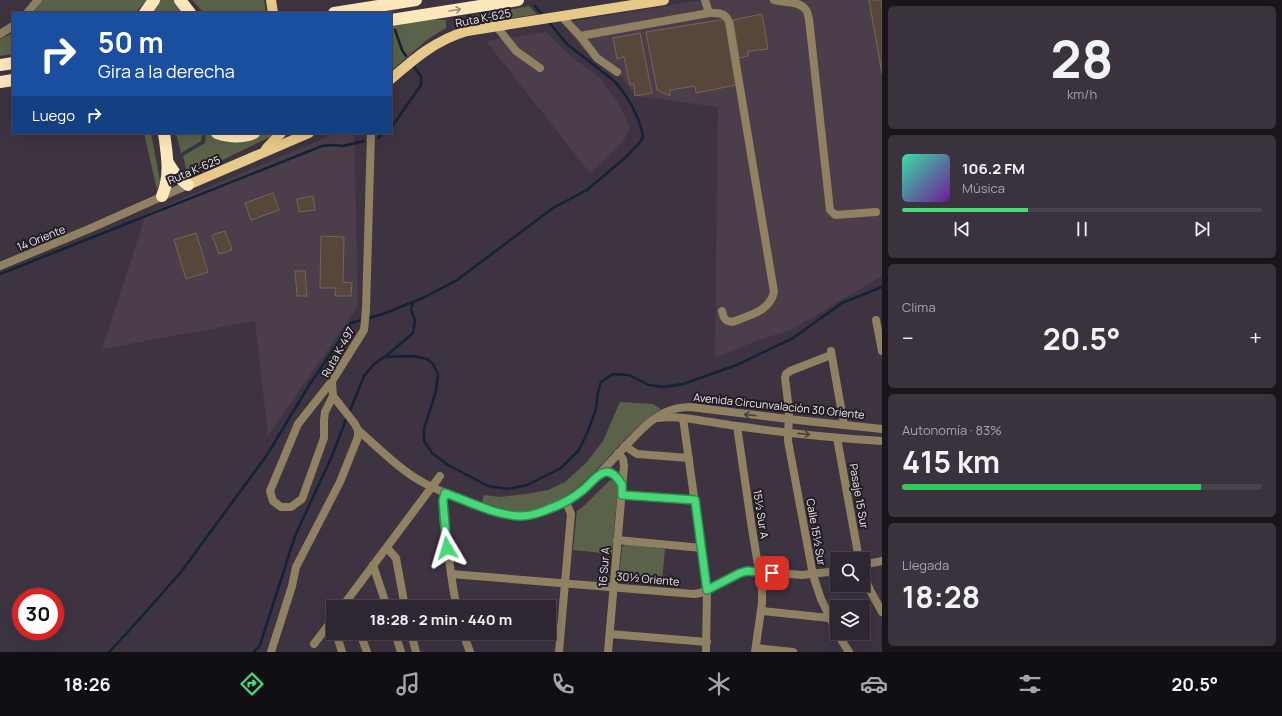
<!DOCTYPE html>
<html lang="es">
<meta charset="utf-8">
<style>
:root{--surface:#2e2631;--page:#3a323d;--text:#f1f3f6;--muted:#a7a5ab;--line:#49434d;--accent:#48d779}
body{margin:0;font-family:Manrope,sans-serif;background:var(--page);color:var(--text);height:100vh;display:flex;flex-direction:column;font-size:15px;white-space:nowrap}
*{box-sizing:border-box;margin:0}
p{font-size:13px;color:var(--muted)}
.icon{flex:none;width:22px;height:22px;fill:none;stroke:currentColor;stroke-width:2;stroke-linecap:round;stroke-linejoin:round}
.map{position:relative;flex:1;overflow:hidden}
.side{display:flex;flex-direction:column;gap:6px;padding:6px;background:#19151b;width:400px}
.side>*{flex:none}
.top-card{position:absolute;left:12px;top:12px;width:380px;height:122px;border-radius:0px;box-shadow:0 4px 16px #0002,0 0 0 1px var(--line);background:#1a4fa0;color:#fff;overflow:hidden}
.tools{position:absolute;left:830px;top:552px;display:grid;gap:8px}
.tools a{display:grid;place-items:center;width:40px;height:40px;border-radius:0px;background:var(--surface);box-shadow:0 4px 16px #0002,0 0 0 1px var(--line);font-size:20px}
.speed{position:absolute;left:12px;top:588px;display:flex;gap:8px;font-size:20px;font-weight:700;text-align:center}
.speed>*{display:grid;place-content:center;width:52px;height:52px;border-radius:50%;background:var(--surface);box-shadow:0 4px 16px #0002,0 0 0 1px var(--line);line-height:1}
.speed .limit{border:6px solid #d22;background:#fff;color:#111}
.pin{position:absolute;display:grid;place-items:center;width:34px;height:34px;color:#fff;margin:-17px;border-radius:8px;box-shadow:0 2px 6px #0006}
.me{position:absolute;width:44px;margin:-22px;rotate:353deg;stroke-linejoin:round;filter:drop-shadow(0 0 3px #0008)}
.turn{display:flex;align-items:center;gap:14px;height:84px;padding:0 20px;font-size:18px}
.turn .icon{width:52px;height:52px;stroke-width:2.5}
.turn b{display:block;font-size:28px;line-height:34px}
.then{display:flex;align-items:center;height:38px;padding:0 20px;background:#0003;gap:8px;font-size:15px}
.big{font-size:30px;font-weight:700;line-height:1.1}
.side .card{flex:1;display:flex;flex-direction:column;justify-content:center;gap:6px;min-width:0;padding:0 14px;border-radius:6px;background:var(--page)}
.side .dial{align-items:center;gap:0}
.dial b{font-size:52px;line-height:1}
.song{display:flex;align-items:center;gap:12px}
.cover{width:48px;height:48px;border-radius:6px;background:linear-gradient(135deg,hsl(160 70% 55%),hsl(280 70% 35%))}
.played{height:4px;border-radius:2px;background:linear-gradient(90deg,var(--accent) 35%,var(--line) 35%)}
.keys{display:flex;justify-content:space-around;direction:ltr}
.heat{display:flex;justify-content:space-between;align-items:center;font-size:22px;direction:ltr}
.charge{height:6px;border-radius:3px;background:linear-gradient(90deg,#34c759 83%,var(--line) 0)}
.trip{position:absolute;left:326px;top:600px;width:230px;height:40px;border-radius:0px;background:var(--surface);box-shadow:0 4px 16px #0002,0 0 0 1px var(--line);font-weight:700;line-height:40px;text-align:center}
.menu{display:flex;height:64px;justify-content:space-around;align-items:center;background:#120f14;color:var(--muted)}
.menu .icon{width:28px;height:28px}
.menu .on{color:var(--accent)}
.menu b{font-size:18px;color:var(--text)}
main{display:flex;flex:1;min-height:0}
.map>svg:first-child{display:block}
.industrial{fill:#4b3e4a}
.green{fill:#5a624a}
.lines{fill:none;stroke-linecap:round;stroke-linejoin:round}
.stream{stroke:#112337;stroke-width:2.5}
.building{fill:#56473a;stroke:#756657}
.minor{stroke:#8f8162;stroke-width:8}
.major{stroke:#e7ca89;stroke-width:10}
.highway{stroke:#fde8bb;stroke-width:12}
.oneway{stroke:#9a8d77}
.oneway2{stroke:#484039}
.route-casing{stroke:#2f8c4f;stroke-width:10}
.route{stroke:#48d779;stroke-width:7}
.labels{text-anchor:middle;stroke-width:4;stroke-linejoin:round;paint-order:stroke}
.street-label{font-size:11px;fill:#f0e9f2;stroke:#221d23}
</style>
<main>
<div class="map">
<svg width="882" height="652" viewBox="0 0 882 652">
<rect width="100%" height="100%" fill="#3e3341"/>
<g class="industrial">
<path d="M703,0H882V276L791,330L756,341L715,358L718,107L635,96L614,65L582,49L563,23Z"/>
<path d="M546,32L567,53L601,79L619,104L630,127L623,142L590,173L486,41Z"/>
<path d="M336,133H354L358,306L268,436L255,321L102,349L146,214Z"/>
</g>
<g class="green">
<path d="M43,0H147L135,13H33Z"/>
<path d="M159,0H176L183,13H150Z"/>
<path d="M192,0H264L266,12L204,13Z"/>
<path d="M529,6L537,14L462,27L461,18Z"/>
<path d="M430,19L446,20V28L428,39L391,71V26Z"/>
<path d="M13,33V54L0,56V39Z"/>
<path d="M144,133H151L160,181L157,190Z"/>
<path d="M176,133H202L201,141L181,153Z"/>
<path d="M206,133H209L218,139L256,138L262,133H274L272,136L200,171L191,173L186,169L183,156L205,143Z"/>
<path d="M620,402L653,404L661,409C611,439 580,515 514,511C504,510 492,505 482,502L484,495L500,497L526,494L548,490L565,482L586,463L603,441Z"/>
<path d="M610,480L614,481L618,486L612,554L573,550L577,511L585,505Z"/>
<path d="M625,544L665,549L662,581L633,579L630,583L622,582L619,578L622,547Z"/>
</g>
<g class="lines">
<g class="stream">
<path d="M535,6L544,17"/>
<path d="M395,30L402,50L406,56"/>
<path d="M391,128L421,85V76L414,67"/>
<path d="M378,138L384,133"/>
<path d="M0,274L322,146L332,145L343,146L364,141"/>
<path d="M385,357L413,333L415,320L411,310L413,302"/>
<path d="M349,413L364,376L374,364L384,357L413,356L427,359L433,364L438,374L436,391L424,429V441L432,453L448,465L488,486L508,489L527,485L561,468L579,450L588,431L596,409L598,392L601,382L613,374L629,375L649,385L664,387L683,384L737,365L793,338L842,303L882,287"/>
<path d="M109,652L127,633L181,572L267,455L308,387L351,323L383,314L425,297L457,280L553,208L587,190L626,157L640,142L643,137C640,117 627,94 613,80L567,44L547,20"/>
<path d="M254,652L260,645L295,536L332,456L347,417"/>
</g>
</g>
<g class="building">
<path d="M869,0H882V74Z"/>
<path d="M762,14L768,49L748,51V56L739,58L733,20Z"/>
<path d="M726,19L736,85L696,93L695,86L670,90V96L657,90L646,32Z"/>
<path d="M640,33L652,93L635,96L634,84L630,85L624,57L617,59L613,38Z"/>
<path d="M273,193L279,210L251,220L245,203Z"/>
<path d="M313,196L315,210L299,212L297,199Z"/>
<path d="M225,231L232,250L219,254L212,235Z"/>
<path d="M196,233L208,272L186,279L174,240Z"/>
<path d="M321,236L344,237L343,282L352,283L351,296H335L336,288H320Z"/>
<path d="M295,271H305L307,296H297Z"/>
</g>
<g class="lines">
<g class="minor">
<path d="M774,0C783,3 799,0 806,10C808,12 808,17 809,19L830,210L835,215L876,212"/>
<path d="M27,13L38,0"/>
<path d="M709,13C718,13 725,12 729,22L774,292C770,308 757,313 743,318C738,320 732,323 728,321C723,319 723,314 722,311"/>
<path d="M561,16L580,36L709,13L705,0"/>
<path d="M497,27L516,51L540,68"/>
<path d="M0,34L13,26"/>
<path d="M580,36L597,58L617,72"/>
<path d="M0,266L89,229L188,185"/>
<path d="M876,320L882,351"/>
<path d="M831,351L844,425"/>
<path d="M831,355L790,371L786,374L785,378L789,410L788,441L813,575L821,599L837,632"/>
<path d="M332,381L298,424L270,491L273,501L281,507H291L302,499L324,438V420L325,412L333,396"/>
<path d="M658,418C684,415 711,423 737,426C785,433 834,438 882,441"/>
<path d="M683,418L707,590L706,652"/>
<path d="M737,426L752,529L762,589V603L755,652"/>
<path d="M358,430C374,444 390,460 408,473C427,487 449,494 471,503C487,508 503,516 521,516C535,516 555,509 567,501C594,484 619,451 643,428C657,415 671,407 690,407L788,419L882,429"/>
<path d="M837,438L859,559"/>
<path d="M625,446L637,454L689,458"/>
<path d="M597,476C609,469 616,475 622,485"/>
<path d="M445,493C440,511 446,539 449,558C451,574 453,591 457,607"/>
<path d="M622,495L695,500"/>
<path d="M617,540L702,548"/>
<path d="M387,548L396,558L405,607"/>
<path d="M373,565L387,607"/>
<path d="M863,565L882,561"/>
<path d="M451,574L694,594L700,593L740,573L747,571L802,575L837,571"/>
<path d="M863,574L871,592L882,612"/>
<path d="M342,607L440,476"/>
<path d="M761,611L829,618"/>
<path d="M549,627L561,628"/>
<path d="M336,633L342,652"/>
<path d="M360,633L367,652"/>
<path d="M395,633L401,652"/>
<path d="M411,633L416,652"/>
<path d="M463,633L470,652"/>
<path d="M837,633L849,652"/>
<path d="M610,634L707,642"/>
<path d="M314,644L333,619"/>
<path d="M756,648L793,652"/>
<path d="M271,652L292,586L296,567L340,482L358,437V430L355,424L333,396L332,381L364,330L366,310L371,133"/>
<path d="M559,652L571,514L566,502"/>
<path d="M608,652L624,466L623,459L618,453"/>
</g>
<g class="major">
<path d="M271,0L273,13"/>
<path d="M391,79C415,58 436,40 467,31L664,0"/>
<path d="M266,149L281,133"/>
<path d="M188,185L309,133"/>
</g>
<g class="highway">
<path d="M180,0L190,13"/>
<path d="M145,13L154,0"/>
<path d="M334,13L416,0"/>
<path d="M391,20L518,0"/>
<path d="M0,65L13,63"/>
<path d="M0,82L13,80"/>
<path d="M217,133C229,137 242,138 254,133"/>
<path d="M168,163L176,175L188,185"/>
<path d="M162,196C171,175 167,155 164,133"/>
</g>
</g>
<defs><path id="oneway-shaft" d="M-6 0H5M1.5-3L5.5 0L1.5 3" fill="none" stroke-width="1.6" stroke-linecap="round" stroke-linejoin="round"/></defs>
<use class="oneway" href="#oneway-shaft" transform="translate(455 10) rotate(-9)"/>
<g class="oneway2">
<use href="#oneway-shaft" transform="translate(750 415) rotate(-173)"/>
<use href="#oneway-shaft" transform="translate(804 434) rotate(6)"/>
</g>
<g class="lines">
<defs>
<path id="route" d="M447,548L443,501L445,493C468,501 497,516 521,516C531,516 542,512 551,508C563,504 573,498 583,490C597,478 607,459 622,485V495L695,500L707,590L740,573L747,571L772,573"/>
</defs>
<use href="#route" class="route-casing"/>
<use href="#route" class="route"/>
</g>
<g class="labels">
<g class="street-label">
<text transform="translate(483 18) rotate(-11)" y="4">Ruta K-625</text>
<text transform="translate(194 170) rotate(-23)" y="4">Ruta K-625</text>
<text transform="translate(41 238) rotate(-22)" y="4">14 Oriente</text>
<text transform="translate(338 352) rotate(-61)" y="4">Ruta K-497</text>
<text transform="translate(779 406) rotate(6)" y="4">Avenida Circunvalación 30 Oriente</text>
<text transform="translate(859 496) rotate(80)" y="4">Pasaje 15 Sur</text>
<text transform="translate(761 514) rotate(81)" y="4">15½ Sur A</text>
<text transform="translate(816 532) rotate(80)" y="4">Calle 15½ Sur</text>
<text transform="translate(604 567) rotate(-85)" y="4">16 Sur A</text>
<text transform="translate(648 579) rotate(5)" y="4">30½ Oriente</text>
</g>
</g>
</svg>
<div class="tools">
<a><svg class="icon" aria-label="search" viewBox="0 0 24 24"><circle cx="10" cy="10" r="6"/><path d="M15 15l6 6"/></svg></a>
<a><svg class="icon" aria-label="layers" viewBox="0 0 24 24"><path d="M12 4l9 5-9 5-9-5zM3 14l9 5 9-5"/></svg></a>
</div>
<div class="speed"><div class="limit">30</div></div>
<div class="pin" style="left:772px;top:573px;background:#d93025"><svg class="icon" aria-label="arrive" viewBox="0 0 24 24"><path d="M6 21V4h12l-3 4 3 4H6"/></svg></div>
<svg class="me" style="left:447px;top:548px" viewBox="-20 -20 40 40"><path d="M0-17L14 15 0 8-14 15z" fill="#48d779" stroke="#fff" stroke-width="4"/></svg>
<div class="trip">18:28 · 2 min · 440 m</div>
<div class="top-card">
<div class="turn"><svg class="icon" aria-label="right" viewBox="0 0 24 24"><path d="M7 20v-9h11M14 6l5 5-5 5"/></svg><div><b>50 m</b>Gira a la derecha</div></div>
<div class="then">Luego<svg class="icon" aria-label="right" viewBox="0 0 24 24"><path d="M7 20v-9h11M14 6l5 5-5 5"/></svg></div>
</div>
</div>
<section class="side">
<div class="card dial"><b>28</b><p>km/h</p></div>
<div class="card">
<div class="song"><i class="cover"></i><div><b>106.2 FM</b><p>Música</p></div></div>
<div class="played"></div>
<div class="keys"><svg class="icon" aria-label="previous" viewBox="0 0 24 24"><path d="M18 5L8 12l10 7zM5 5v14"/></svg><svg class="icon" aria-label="pause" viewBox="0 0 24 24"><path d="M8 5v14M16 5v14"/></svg><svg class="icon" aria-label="next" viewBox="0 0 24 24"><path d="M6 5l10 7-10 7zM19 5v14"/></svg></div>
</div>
<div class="card"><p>Clima</p>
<div class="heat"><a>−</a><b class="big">20.5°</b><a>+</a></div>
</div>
<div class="card"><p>Autonomía · 83%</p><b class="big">415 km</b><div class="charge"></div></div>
<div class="card"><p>Llegada</p><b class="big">18:28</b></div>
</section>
</main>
<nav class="menu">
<b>18:26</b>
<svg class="icon on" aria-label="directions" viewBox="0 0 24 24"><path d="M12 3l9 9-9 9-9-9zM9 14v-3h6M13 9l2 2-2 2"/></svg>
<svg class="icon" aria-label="music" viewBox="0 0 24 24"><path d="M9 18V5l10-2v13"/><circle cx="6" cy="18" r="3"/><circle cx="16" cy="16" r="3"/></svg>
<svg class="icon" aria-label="phone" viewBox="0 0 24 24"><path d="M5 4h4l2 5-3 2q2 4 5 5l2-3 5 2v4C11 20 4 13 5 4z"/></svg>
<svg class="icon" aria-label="climate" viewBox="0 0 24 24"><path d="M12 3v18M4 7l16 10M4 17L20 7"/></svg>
<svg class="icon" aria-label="car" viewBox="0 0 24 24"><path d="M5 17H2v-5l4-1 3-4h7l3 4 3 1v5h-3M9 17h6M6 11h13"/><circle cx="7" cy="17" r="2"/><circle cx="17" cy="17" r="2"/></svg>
<svg class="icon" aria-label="filters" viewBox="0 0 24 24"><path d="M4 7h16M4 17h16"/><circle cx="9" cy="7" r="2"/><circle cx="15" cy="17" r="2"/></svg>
<b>20.5°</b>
</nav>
